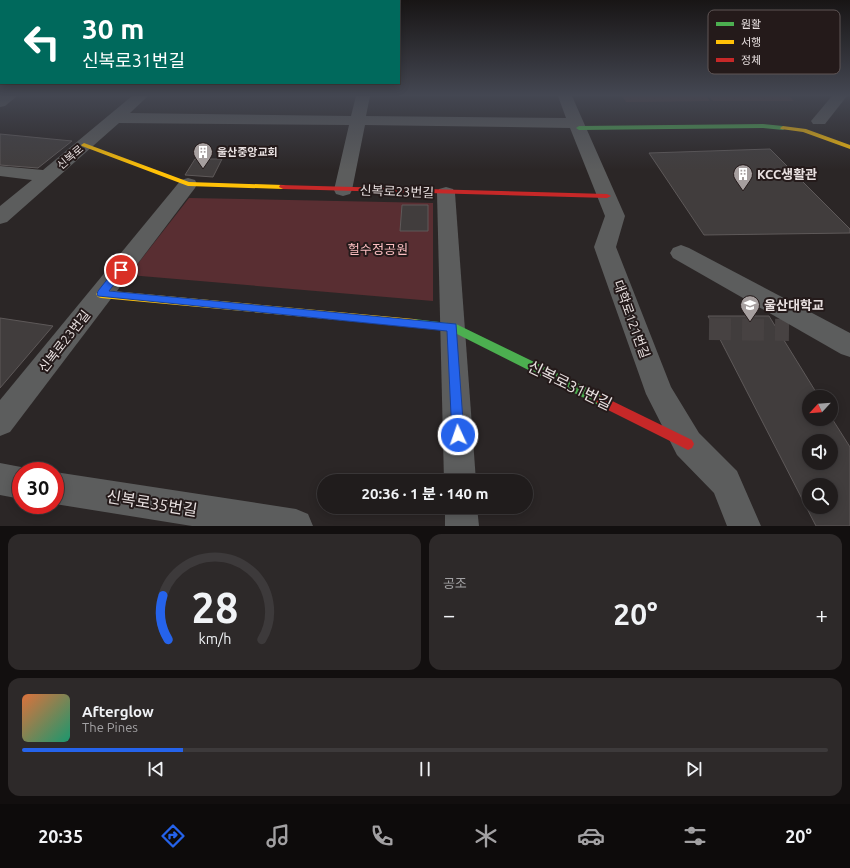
<!DOCTYPE html>
<html lang="ko">
<meta charset="utf-8">
<style>
:root{--surface:#201c1c;--page:#2d2929;--text:#f1f3f6;--muted:#a2a1a3;--line:#3d3a3b;--accent:#2563eb}
body{margin:0;font-family:Ubuntu,"Noto Sans KR",sans-serif;background:var(--page);color:var(--text);height:100vh;display:flex;flex-direction:column;font-size:15px;white-space:nowrap}
*{box-sizing:border-box;margin:0}
p{font-size:13px;color:var(--muted)}
.icon{flex:none;width:22px;height:22px;fill:none;stroke:currentColor;stroke-width:2;stroke-linecap:round;stroke-linejoin:round}
.map{position:relative;height:526px;overflow:hidden}
.details{display:flex;flex-direction:column;gap:8px;padding:8px;background:#120f0f;flex:1}
.details>*{flex:none}
.banner{position:absolute;left:0px;top:0px;width:400px;height:84px;box-shadow:0 2px 10px #0003,0 0 0 1px var(--line);background:#00695c;color:#fff;overflow:hidden}
.needle{width:26px;rotate:244deg}
.fabs{position:absolute;left:802px;top:390px;display:grid;gap:8px}
.fabs a{display:grid;place-items:center;width:36px;height:36px;border-radius:50%;background:var(--surface);box-shadow:0 2px 10px #0003,0 0 0 1px var(--line);font-size:20px}
.speed{position:absolute;left:12px;top:462px;display:flex;gap:8px;font-size:20px;font-weight:700;text-align:center}
.speed>*{display:grid;place-content:center;width:52px;height:52px;border-radius:50%;background:var(--surface);box-shadow:0 2px 10px #0003,0 0 0 1px var(--line);line-height:1}
.speed .limit{border:6px solid #d22;background:#fff;color:#111}
.pin{position:absolute;display:grid;place-items:center;width:34px;height:34px;color:#fff;margin:-17px;border:2px solid #fff;border-radius:50%;box-shadow:0 1px 4px #0007}
.me{position:absolute;width:44px;margin:-22px;rotate:357deg;stroke-linejoin:round;filter:drop-shadow(0 0 3px #0008)}
.turn{display:flex;align-items:center;gap:14px;height:84px;padding:0 16px;font-size:18px}
.turn .icon{width:52px;height:52px;stroke-width:2.5}
.turn b{display:block;font-size:28px;line-height:34px}
.big{font-size:30px;font-weight:700;line-height:1.1}
.details .tile{flex:1;display:flex;flex-direction:column;justify-content:center;gap:6px;min-width:0;padding:0 14px;border-radius:12px;background:var(--page)}
.details .dial{align-items:center;gap:0}
.dial svg{height:104px;overflow:visible;fill:none;stroke:var(--line);stroke-width:7;stroke-linecap:round;text-anchor:middle}
.dial text{fill:var(--text);stroke:none}
.song{display:flex;align-items:center;gap:12px}
.cover{width:48px;height:48px;border-radius:6px;background:linear-gradient(135deg,hsl(20 70% 55%),hsl(160 70% 35%))}
.played{height:4px;border-radius:2px;background:linear-gradient(90deg,var(--accent) 20%,var(--line) 20%)}
.keys{display:flex;justify-content:space-around;direction:ltr}
.heat{display:flex;justify-content:space-between;align-items:center;font-size:22px;direction:ltr}
.details .tiles{flex:1;display:grid;gap:8px;grid-template-columns:1fr 1fr}
.tile:last-child{grid-column:span 2}
.trip{position:absolute;left:317px;top:474px;width:216px;height:40px;border-radius:20px;background:var(--surface);box-shadow:0 2px 10px #0003,0 0 0 1px var(--line);font-weight:700;line-height:40px;text-align:center}
.tabs{display:flex;height:64px;justify-content:space-around;align-items:center;background:#0d0b0b;color:var(--muted)}
.tabs .icon{width:28px;height:28px}
.tabs .selected{color:var(--accent)}
.tabs b{font-size:18px;color:var(--text)}
.map>svg:first-child{display:block}
.green{fill:#592e32}
.building{fill:#413d3d;stroke:#5e5959;fill-rule:evenodd}
.lines{fill:none;stroke-linecap:round;stroke-linejoin:round}
.street-tunnel{stroke:#474242;stroke-width:22;stroke-dasharray:22 11;stroke-linecap:butt}
.street{fill:#5c5d5d;fill-rule:evenodd}
.fast{fill:#4caf50;fill-rule:evenodd}
.slow{fill:#ffc107;fill-rule:evenodd}
.jam{fill:#c62828;fill-rule:evenodd}
.route{fill:#2563eb;stroke:#184099}
.labels{text-anchor:middle;stroke-width:4;stroke-linejoin:round;paint-order:stroke}
.far-poi-label{font-size:11px;font-weight:bold;fill:#e8e0e0;stroke:#241a1a;text-anchor:start}
.far-street-label{font-size:11px;fill:#e8e0e0;stroke:#241a1a}
.poi-label{font-size:13px;font-weight:bold;fill:#e8e0e0;stroke:#241a1a;text-anchor:start}
.street-label{font-size:13px;fill:#e8e0e0;stroke:#241a1a}
.park-label{font-size:13px;fill:#fbbec1;stroke:#241a1a}
.near-street-label{font-size:16px;fill:#e8e0e0;stroke:#241a1a}
.key{fill:#241a1a;stroke:#5f5555;stroke-width:1}
.key-label{font-size:11px;fill:#e8e0e0}
</style>
<div class="map">
<svg width="850" height="526" viewBox="0 0 850 526">
<rect width="100%" height="100%" fill="#2b2626"/>
<g class="green">
<path d="M622,96H706L710,101L626,102Z"/>
<path d="M708,96H789L794,101H713Z"/>
<path d="M189,198L433,203V301L129,275Z"/>
</g>
<g class="building">
<path d="M0,134L72,141L38,168L0,165Z"/>
<path d="M770,149L850,229V233L704,235L649,153Z"/>
<path d="M195,159H222L213,177L185,175Z"/>
<path d="M402,205H428V231H400Z"/>
<path d="M708,316H769L819,397H809V419H831V417L850,447V526H816ZM809,441H831V463H809ZM809,485H831V507H809Z"/>
<path d="M0,318L53,326L0,388Z"/>
</g>
<g class="lines">
<path class="street-tunnel" d="M709,329L789,330"/>
<g class="street">
<path d="M0,96H17L5,106L0,107Z"/>
<path d="M132,96H148L130,113L351,116L356,96H370L366,116L566,118L558,96H572L625,216L616,247L671,387L699,433L737,471L761,526H727L714,493L677,455L646,394L594,247L605,216L570,128L365,125L352,190L350,194L343,196L336,194L334,190L349,125L119,123L7,222L0,224V206L32,180L0,176V166L43,170Z"/>
<path d="M832,96H847L825,124H813L811,121Z"/>
<path d="M188,178L195,180L197,184L195,188L10,432L0,436V400L181,180Z"/>
<path d="M446,187L453,189L455,193L476,481H444L437,193L439,189Z"/>
<path d="M681,245L689,248L850,333V357L841,354L673,258L670,253L673,248Z"/>
<path d="M0,463L21,467L30,471H21V499L0,495Z"/>
<path d="M55,472L296,509L308,514L313,526H192L55,504Z"/>
<path d="M445,507H477L479,526H445Z"/>
</g>
<g class="fast">
<path d="M763,124L783,126L786,128L783,130L763,128L579,130L576,128L579,126Z"/>
<path d="M414,319L456,324L606,397L608,401L606,405L602,406L598,405L451,331L410,326L409,323L410,320Z"/>
</g>
<g class="slow">
<path d="M783,126L806,129L850,145V149L803,132L781,129L780,128Z"/>
<path d="M84,143L189,182L283,185L287,187L283,189L188,186L82,146L81,145Z"/>
<path d="M101,290L414,319L418,320L419,323L418,326L414,327L101,298L98,297L96,294L98,291Z"/>
</g>
<g class="jam">
<path d="M280,185L607,194L611,196L607,198L283,189L279,187Z"/>
<path d="M602,396L692,440L694,444L692,448L688,450L598,405L596,401L598,397Z"/>
</g>
</g>
<linearGradient id="sky" x2="0" y2="1"><stop stop-color="#181515"/><stop offset="0.56" stop-color="#444752"/><stop offset="1" stop-color="#444752" stop-opacity="0"/></linearGradient>
<rect width="850" height="170" fill="url(#sky)"/>
<path class="route" d="M121,266L125,270L109,291L456,324L464,435L462,439L458,441L453,439L452,435L447,331L98,296L97,294L98,291L117,267Z"/>
<defs>
<symbol id="building-pin" viewBox="-11 -11 22 30"><path d="M0 17L-7.5 6A9.5 9.5 0 1 1 7.5 6Z" fill="#a69f9f" stroke="#241a1a"/><path d="M-4-6H4V6H1V3H-1V6H-4ZM-2.5-4.3h1.7v1.8h-1.7ZM.8-4.3h1.7v1.8H.8ZM-2.5-1h1.7V.8h-1.7ZM.8-1h1.7V.8H.8Z" fill="#fff"/></symbol>
<symbol id="university-pin" viewBox="-11 -11 22 30"><path d="M0 17L-7.5 6A9.5 9.5 0 1 1 7.5 6Z" fill="#a69f9f" stroke="#241a1a"/><path d="M0-5L7-2L0 1L-7-2ZM-4 1L0 2.5L4 1V4Q0 6-4 4Z" fill="#fff"/></symbol>
</defs>
<g fill-rule="evenodd">
<use href="#building-pin" x="192" y="141" width="22" height="30"/>
<use href="#building-pin" x="732" y="163" width="22" height="30"/>
<use href="#university-pin" x="739" y="294" width="22" height="30"/>
</g>
<g class="labels">
<g class="far-poi-label">
<text x="217" y="156">울산중앙교회</text>
</g>
<g class="far-street-label">
<text transform="translate(70 157) rotate(-41)" y="4">신복로</text>
</g>
<g class="poi-label">
<text x="757" y="179">KCC생활관</text>
<text x="764" y="310">울산대학교</text>
</g>
<g class="street-label">
<text transform="translate(397 191) rotate(2)" y="5">신복로23번길</text>
<text transform="translate(632 319) rotate(70)" y="5">대학로121번길</text>
<text transform="translate(64 341) rotate(-52)" y="5">신복로23번길</text>
</g>
<g class="park-label">
<text x="378" y="254">헐수정공원</text>
</g>
<g class="near-street-label">
<text transform="translate(570 385) rotate(26)" y="6">신복로31번길</text>
<text transform="translate(152 503) rotate(9)" y="6">신복로35번길</text>
</g>
</g>
<rect x="708" y="10" width="132" height="64" rx="6" class="key"/>
<rect x="716" y="22" width="18" height="4" fill="#4caf50"/>
<rect x="716" y="40" width="18" height="4" fill="#ffc107"/>
<rect x="716" y="58" width="18" height="4" fill="#c62828"/>
<g class="key-label">
<text x="741" y="28">원활</text>
<text x="741" y="46">서행</text>
<text x="741" y="64">정체</text>
</g>
</svg>
<div class="fabs">
<a><svg class="needle" viewBox="-14 -14 28 28"><path d="M0-13l5 13h-10z" fill="#e53935"/><path d="M0 13l5-13h-10z" fill="#a2a1a3"/></svg></a>
<a><svg class="icon" aria-label="sound" viewBox="0 0 24 24"><path d="M4 9h4l5-4v14l-5-4H4zM17 9q2 3 0 6"/></svg></a>
<a><svg class="icon" aria-label="search" viewBox="0 0 24 24"><circle cx="10" cy="10" r="6"/><path d="M15 15l6 6"/></svg></a>
</div>
<div class="speed"><div class="limit">30</div></div>
<div class="pin" style="left:121px;top:270px;background:#d93025"><svg class="icon" aria-label="arrive" viewBox="0 0 24 24"><path d="M6 21V4h12l-3 4 3 4H6"/></svg></div>
<svg class="me" style="left:458px;top:435px" viewBox="-20 -20 40 40"><circle r="17" fill="#2563eb" stroke="#fff" stroke-width="3"/><path d="M0-11L8 9 0 5-8 9z" fill="#fff"/></svg>
<div class="trip">20:36 · 1 분 · 140 m</div>
<div class="banner">
<div class="turn"><svg class="icon" aria-label="left" viewBox="0 0 24 24"><path d="M17 20v-9H6M10 6l-5 5 5 5"/></svg><div><b>30 m</b>신복로31번길</div></div>
</div>
</div>
<section class="details">
<div class="tiles">
<div class="tile dial"><svg viewBox="0 0 100 80">
<path d="M14 69A42 42 0 1 1 86 69"/>
<path d="M14 69A42 42 0 0 1 10 35" stroke="#2563eb"/>
<text x="50" y="56" font-size="32" font-weight="700">28</text>
<text x="50" y="72" font-size="11">km/h</text>
</svg></div>
<div class="tile"><p>공조</p>
<div class="heat"><a>−</a><b class="big">20°</b><a>+</a></div>
</div>
<div class="tile">
<div class="song"><i class="cover"></i><div><b>Afterglow</b><p>The Pines</p></div></div>
<div class="played"></div>
<div class="keys"><svg class="icon" aria-label="previous" viewBox="0 0 24 24"><path d="M18 5L8 12l10 7zM5 5v14"/></svg><svg class="icon" aria-label="pause" viewBox="0 0 24 24"><path d="M8 5v14M16 5v14"/></svg><svg class="icon" aria-label="next" viewBox="0 0 24 24"><path d="M6 5l10 7-10 7zM19 5v14"/></svg></div>
</div>
</div>
</section>
<nav class="tabs">
<b>20:35</b>
<svg class="icon selected" aria-label="directions" viewBox="0 0 24 24"><path d="M12 3l9 9-9 9-9-9zM9 14v-3h6M13 9l2 2-2 2"/></svg>
<svg class="icon" aria-label="music" viewBox="0 0 24 24"><path d="M9 18V5l10-2v13"/><circle cx="6" cy="18" r="3"/><circle cx="16" cy="16" r="3"/></svg>
<svg class="icon" aria-label="phone" viewBox="0 0 24 24"><path d="M5 4h4l2 5-3 2q2 4 5 5l2-3 5 2v4C11 20 4 13 5 4z"/></svg>
<svg class="icon" aria-label="climate" viewBox="0 0 24 24"><path d="M12 3v18M4 7l16 10M4 17L20 7"/></svg>
<svg class="icon" aria-label="car" viewBox="0 0 24 24"><path d="M5 17H2v-5l4-1 3-4h7l3 4 3 1v5h-3M9 17h6M6 11h13"/><circle cx="7" cy="17" r="2"/><circle cx="17" cy="17" r="2"/></svg>
<svg class="icon" aria-label="filters" viewBox="0 0 24 24"><path d="M4 7h16M4 17h16"/><circle cx="9" cy="7" r="2"/><circle cx="15" cy="17" r="2"/></svg>
<b>20°</b>
</nav>
